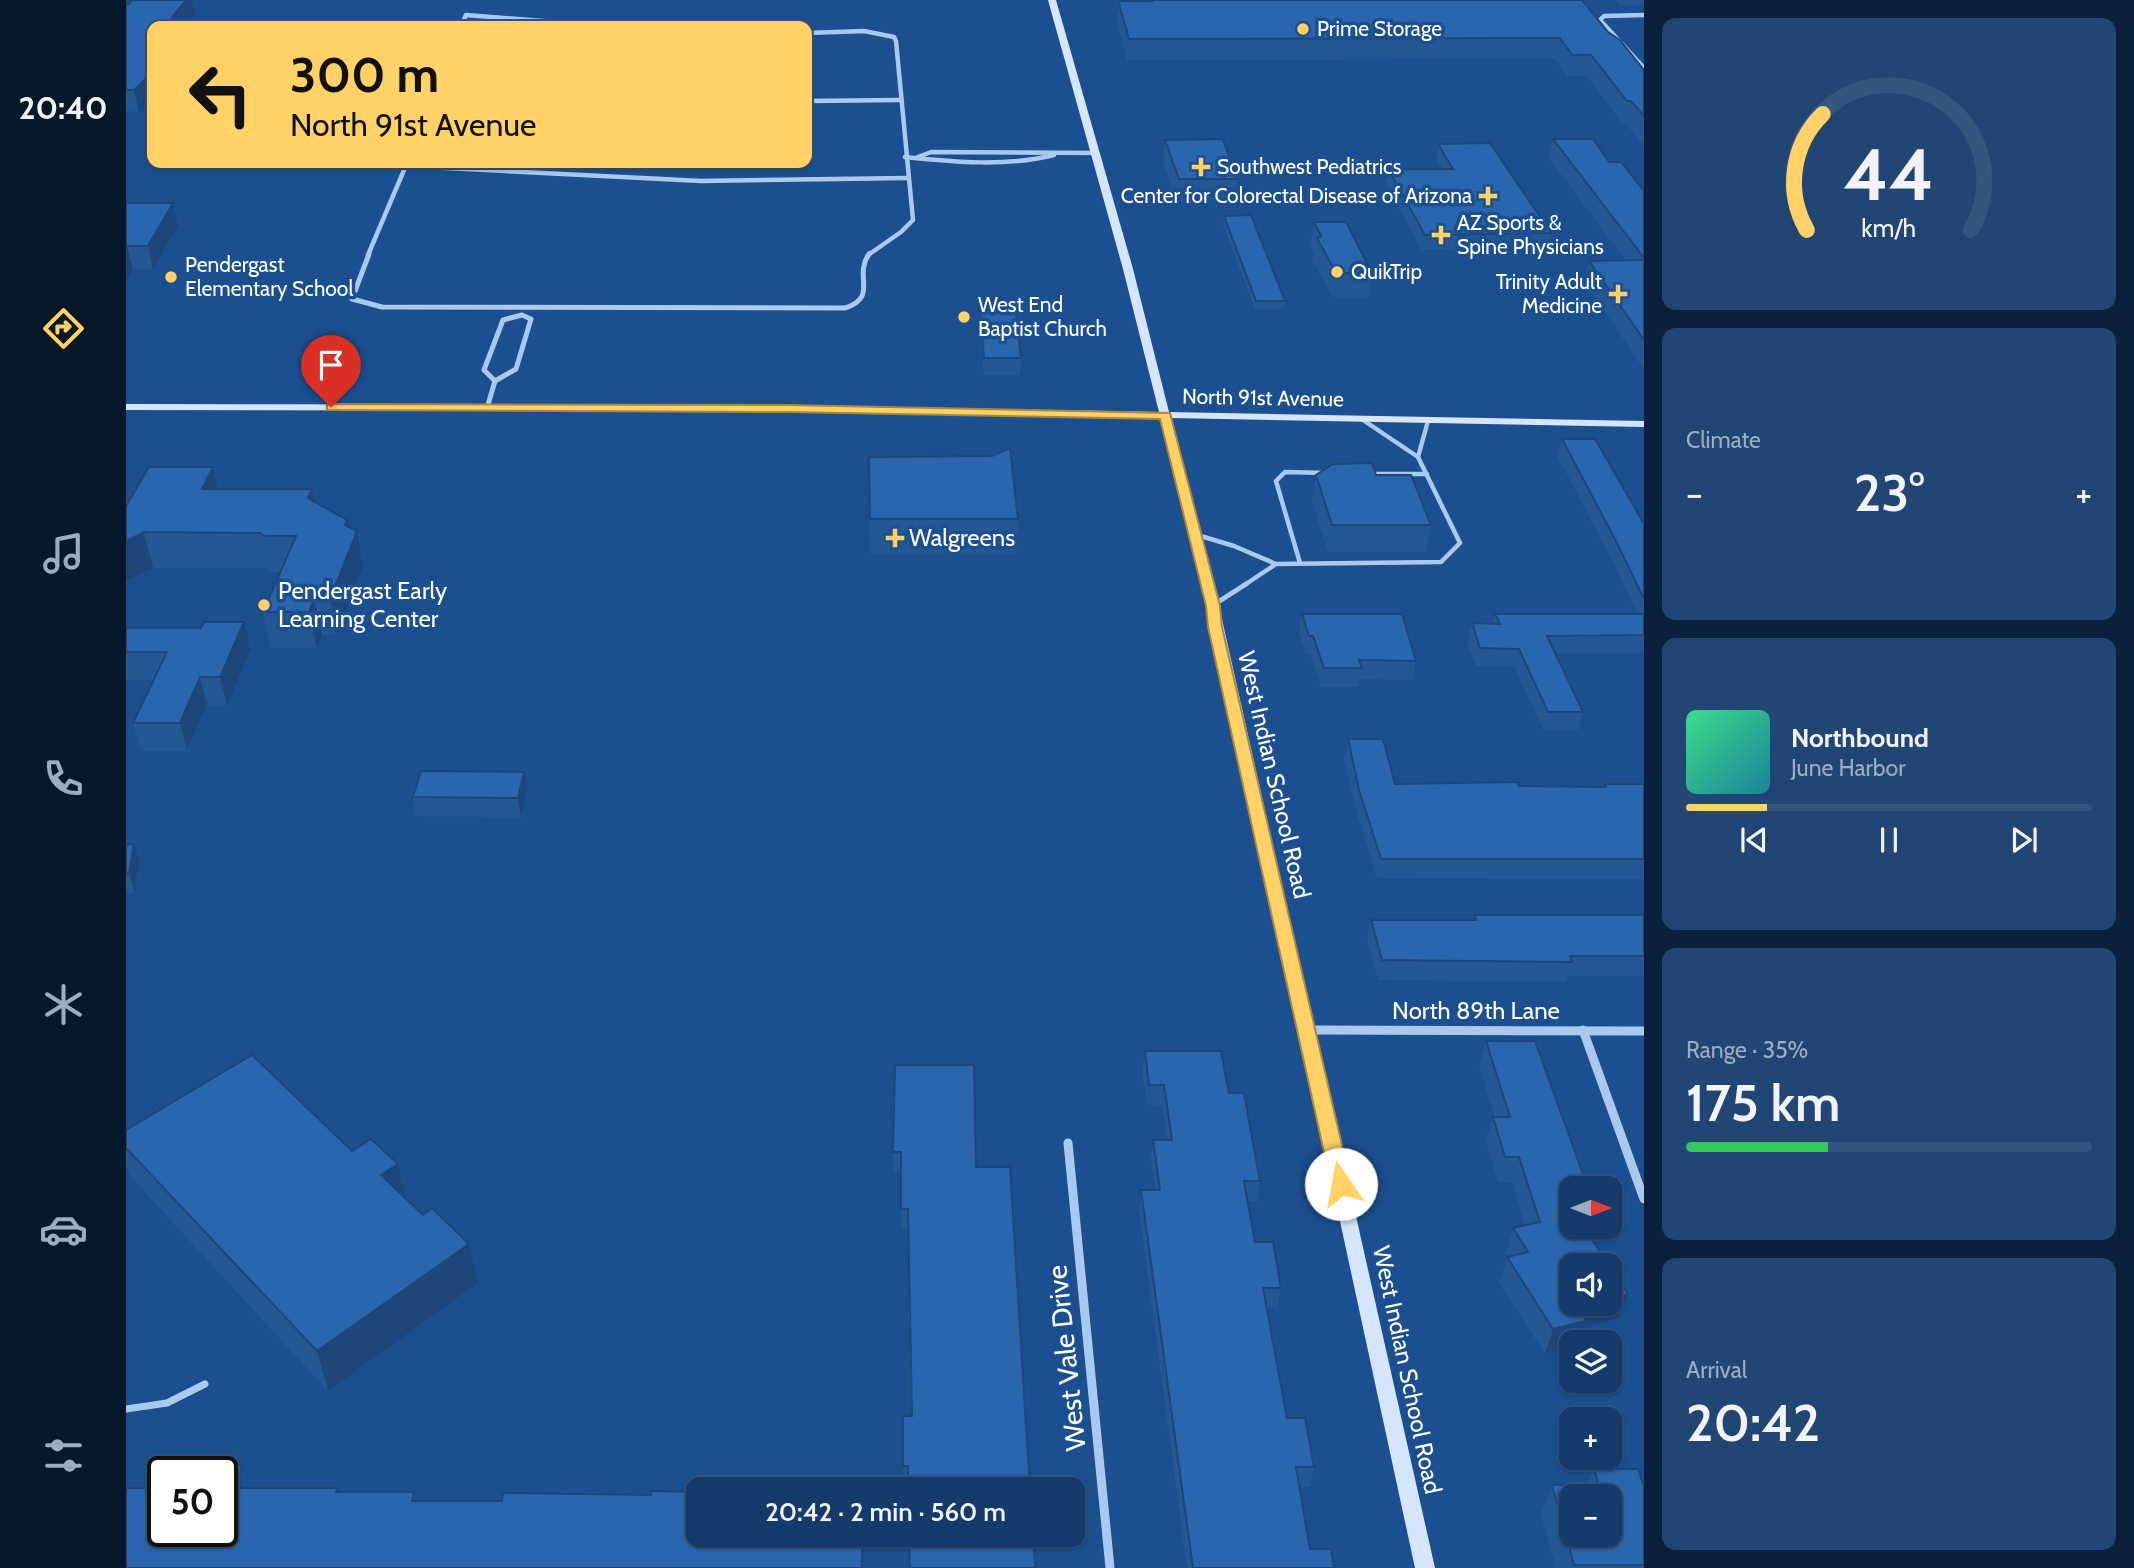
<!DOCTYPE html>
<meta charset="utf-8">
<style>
:root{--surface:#143b6b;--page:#214673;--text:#f1f3f6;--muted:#9dadc1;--line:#33557e;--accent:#ffd166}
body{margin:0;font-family:Cabin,sans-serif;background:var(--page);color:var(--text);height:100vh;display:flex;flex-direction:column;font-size:26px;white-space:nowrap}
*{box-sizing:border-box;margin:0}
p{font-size:23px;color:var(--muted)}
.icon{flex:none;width:38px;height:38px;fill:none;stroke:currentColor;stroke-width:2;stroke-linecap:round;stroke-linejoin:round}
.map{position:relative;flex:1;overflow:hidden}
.details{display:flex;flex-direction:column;gap:18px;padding:18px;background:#0b203b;width:490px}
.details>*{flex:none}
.hud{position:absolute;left:21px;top:21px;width:665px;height:147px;border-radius:14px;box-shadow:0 2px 5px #0004,0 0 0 2px var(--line);background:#ffd166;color:#111;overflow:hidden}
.needle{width:46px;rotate:90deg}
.fabs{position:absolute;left:1433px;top:1176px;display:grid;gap:14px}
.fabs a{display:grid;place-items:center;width:63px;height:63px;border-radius:14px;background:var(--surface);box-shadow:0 2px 5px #0004,0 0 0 2px var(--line);font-size:35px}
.speed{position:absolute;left:21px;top:1456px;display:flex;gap:14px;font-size:35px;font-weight:700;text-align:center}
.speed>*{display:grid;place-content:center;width:91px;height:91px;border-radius:50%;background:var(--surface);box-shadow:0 2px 5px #0004,0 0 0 2px var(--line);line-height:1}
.speed .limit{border:4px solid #111;border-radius:10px;background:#fff;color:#111}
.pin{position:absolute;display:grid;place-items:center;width:60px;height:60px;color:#fff;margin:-72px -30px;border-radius:50% 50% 50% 0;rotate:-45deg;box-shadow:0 0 7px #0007}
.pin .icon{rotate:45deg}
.me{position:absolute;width:77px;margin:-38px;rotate:348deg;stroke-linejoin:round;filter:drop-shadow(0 0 5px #0008)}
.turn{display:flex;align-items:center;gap:24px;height:147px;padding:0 28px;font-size:32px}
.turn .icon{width:91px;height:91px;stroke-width:2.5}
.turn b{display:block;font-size:49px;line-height:60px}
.big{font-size:52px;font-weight:600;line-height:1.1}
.details .tile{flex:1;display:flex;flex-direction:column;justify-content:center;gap:10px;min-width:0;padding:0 24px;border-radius:14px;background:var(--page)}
.details .dial{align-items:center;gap:0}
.dial svg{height:182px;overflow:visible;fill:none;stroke:var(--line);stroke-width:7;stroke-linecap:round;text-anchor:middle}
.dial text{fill:var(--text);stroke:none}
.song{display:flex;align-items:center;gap:21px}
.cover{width:84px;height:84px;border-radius:10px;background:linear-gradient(135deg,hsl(150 70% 55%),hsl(190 70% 35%))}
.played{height:7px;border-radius:4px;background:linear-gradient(90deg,var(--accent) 20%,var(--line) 20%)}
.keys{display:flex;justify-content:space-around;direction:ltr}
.heat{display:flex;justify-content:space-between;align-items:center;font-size:38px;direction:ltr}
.charge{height:10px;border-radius:5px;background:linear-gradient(90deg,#34c759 35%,var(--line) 0)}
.trip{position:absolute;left:560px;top:1477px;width:399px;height:70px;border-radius:14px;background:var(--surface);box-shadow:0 2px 5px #0004,0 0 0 2px var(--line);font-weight:600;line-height:70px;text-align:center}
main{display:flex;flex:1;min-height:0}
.tab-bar{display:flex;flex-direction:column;width:126px;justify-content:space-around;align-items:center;background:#08182b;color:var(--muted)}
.tab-bar .icon{width:49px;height:49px}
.tab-bar .current{color:var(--accent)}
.tab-bar b{font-size:32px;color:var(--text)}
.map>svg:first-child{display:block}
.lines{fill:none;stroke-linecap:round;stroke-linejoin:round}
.lane-far2{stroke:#a9c9ee;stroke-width:4.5}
.lane-far1{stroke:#a9c9ee;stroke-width:5}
.lane{stroke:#a9c9ee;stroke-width:7}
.street-far2{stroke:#a9c9ee;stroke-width:4.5}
.street-far1{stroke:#a9c9ee;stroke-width:5}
.street{stroke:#a9c9ee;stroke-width:9}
.secondary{fill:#d6e6fa;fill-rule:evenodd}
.wall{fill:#245895}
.shaded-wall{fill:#1d4779}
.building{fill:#2a66ad;stroke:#1d4779;stroke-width:2;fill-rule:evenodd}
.route{fill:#ffd166;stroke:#a68842;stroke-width:2}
.poi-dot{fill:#ffd166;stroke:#1b4f8f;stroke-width:2.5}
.labels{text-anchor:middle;stroke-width:7;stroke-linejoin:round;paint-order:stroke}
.far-poi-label{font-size:21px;fill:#fff;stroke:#1b4f8f;text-anchor:start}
.far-street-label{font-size:21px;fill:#fff;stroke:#1b4f8f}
.poi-label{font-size:24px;fill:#fff;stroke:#1b4f8f;text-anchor:start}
.street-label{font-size:24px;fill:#fff;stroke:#1b4f8f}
.near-street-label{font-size:28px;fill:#fff;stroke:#1b4f8f}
</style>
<main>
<nav class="tab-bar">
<b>20:40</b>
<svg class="icon current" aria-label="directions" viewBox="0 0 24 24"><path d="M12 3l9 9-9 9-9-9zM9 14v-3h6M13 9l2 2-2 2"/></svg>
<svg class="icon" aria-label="music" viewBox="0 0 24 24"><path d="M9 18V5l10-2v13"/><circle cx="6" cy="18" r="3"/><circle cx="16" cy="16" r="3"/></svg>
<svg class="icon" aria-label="phone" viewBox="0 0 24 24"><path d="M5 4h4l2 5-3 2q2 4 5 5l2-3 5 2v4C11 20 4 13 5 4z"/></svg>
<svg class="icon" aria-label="climate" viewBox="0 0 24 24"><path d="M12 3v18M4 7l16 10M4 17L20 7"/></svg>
<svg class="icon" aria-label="car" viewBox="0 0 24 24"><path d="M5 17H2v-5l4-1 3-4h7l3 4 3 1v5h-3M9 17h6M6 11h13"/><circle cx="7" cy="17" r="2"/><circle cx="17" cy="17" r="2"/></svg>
<svg class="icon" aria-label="filters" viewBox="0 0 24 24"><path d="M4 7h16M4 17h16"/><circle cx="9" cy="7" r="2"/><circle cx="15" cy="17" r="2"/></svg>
</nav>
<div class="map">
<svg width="1518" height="1568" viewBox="0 0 1518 1568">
<rect width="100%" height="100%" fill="#1b4f8f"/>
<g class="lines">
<g class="lane-far2">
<path d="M1292,457L1302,421"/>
<path d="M1244,474H1301"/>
<path d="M1068,534L1108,546L1150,564L1315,562L1334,543L1292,457L1237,420"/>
<path d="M1174,563L1150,481L1159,472L1200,473"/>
<path d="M1117,586L1150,564"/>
</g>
<path class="lane-far1" d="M1089,604L1120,584"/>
<path class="lane" d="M0,1409L41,1403L79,1384"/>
<g class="street-far2">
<path d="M1518,15L1478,16L1474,20L1518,68"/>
<path d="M335,26L340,15L480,26"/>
<path d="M681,33L738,31L768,37L770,41L787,220L775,232L742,255"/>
<path d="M681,101L774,100"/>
<path d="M779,157C827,162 881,167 928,155"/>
<path d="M792,157L805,152L971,153"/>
<path d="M280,166L575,181L781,178"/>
<path d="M242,255L281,163"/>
</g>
<g class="street-far1">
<path d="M243,254L226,299L256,307L719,308C753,297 727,276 743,254"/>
<path d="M396,315L405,319L390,369L369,381L358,370L377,320Z"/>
<path d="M361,408L369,381"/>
</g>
<g class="street">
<path d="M1182,1030L1518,1031"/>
<path d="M1457,1030L1518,1199"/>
<path d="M942,1143L984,1568"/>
</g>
<path class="secondary" d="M922,0H930L1007,269L1043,412L1518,421V427L1045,418L1093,606L1309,1568H1289L1081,606L1034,418L662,411L0,410V404L662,405L1033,412L997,269Z"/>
</g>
<g class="wall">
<path d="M1019,0H1456L1482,32L1518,70V145L1499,123H1496L1461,76H1441L1429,59L1001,60L991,21L992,1Z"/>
<path d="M1490,0H1518V5H1494Z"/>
<path d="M0,4L69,14L59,26H26L13,112L0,111Z"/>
<path d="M1427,139L1483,162L1518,191V368H1517L1458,281L1463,261L1499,260L1423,158Z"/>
<path d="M1039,140L1111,179L1109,201L1050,202L1037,162Z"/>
<path d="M1312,144L1425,233L1421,249L1296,250L1260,184L1262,169H1316L1310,158Z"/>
<path d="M0,203H47L52,226L27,269L7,270L0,280Z"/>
<path d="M1098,216L1159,301L1158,309H1129L1097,224Z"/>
<path d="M1188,222L1246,273L1242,297H1207L1187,261L1188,254L1185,245Z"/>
<path d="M853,304L895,358L894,375H858L853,321Z"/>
<path d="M1436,439L1518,524V653L1429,654L1457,712L1452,730L1418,731L1388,667L1350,666L1341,642L1346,623L1367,624L1369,614H1512L1486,560L1432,457Z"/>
<path d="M743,457L892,519L890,553H744Z"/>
<path d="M87,467L92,489L189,502L222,526L231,531L237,566L211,635H196L191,648H145L137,612L154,572H147L142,568H27L0,506Z"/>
<path d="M1190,475H1250L1305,525L1300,552H1202L1186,501Z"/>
<path d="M1176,614L1290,661L1287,680L1234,679L1232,687H1195L1184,654H1180L1173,633Z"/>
<path d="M118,622L125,649L101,705H81L61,751H15L7,723L28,680H0V628H75Z"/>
<path d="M1222,739L1269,784L1478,787L1479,784H1518V879L1251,878L1230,809L1218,758Z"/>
<path d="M398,772L401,792L395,817L290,816L287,797Z"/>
<path d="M0,845L14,863L9,893L0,894Z"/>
<path d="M1349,915H1518V976H1442L1440,982L1252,980L1241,940L1245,920H1348Z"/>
<path d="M1360,1041L1446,1188V1227L1502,1294L1493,1318L1458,1327L1453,1342H1446L1419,1354L1373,1282L1382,1256L1380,1253L1387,1228L1399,1225L1386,1182H1372L1360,1142L1367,1117H1369L1353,1066Z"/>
<path d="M1019,1051L1103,1093L1134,1181L1131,1201H1122L1129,1242L1155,1288L1151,1308H1141L1161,1418L1188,1467L1184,1487H1174L1184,1549L1208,1568H1061L1013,1210L1015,1190H1029L1025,1160L1027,1140H1041L1036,1105H1021L1016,1071Z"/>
<path d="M769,1065L850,1167L904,1489H782V1486H777V1416H785L782,1229H775V1172H767Z"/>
<path d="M0,1130L226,1151L272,1164L279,1198L297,1215L343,1244L352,1283L202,1391L4,1176L0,1166Z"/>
<path d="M1468,1469L1518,1487V1568H1430L1415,1515L1426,1485H1461Z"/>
</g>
<g class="shaded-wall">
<path d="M60,0H66L69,14L59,26H39Z"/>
<path d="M26,73V99L13,112L8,90Z"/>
<path d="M47,203L52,226L27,269L22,246Z"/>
<path d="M1,246L7,270L0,280V248Z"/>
<path d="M87,467L95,502L76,489Z"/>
<path d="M186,489L193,524L182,498Z"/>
<path d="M221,520L226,544L231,531L237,566L211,635L204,599Z"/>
<path d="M18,532L27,568L0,581V541Z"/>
<path d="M188,599L196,635L191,648L183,612Z"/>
<path d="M118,622L125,649L101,705L94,677Z"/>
<path d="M74,677L81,705L61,751L54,723Z"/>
<path d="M398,772L401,792L395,817L392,798Z"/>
<path d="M8,844L14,863L9,893L3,873Z"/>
<path d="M272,1164L281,1204L255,1175Z"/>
<path d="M343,1244L352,1283L202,1391L191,1351Z"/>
<path d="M1502,1294L1493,1318L1458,1327L1453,1342H1446V1347L1419,1354L1427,1329L1450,1306L1460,1304H1484V1298Z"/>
</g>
<g class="building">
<path d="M6,0H60L39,26H26V73L8,90H0V4H3Z"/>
<path d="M1027,0H1456L1482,32L1494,40L1518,70V116L1505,101H1501L1465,55H1446L1434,38L1003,39L992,1H1027Z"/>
<path d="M1097,139L1111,179H1053L1039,140Z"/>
<path d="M1427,139H1467L1483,162H1495L1518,191V258Z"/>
<path d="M1364,143L1425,233L1299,235L1262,169H1327L1312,144Z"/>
<path d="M0,203H47L22,246H1L0,248Z"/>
<path d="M1125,215L1159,301H1130L1098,216Z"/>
<path d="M1188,222H1220L1246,273H1210L1191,238L1195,236Z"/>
<path d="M1518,260V340L1463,261Z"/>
<path d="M853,304H889L895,358H858Z"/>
<path d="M1436,439H1469L1518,524V599L1491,543Z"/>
<path d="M884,448L892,519H744L743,457L866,456Z"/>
<path d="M1246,463L1250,475H1285L1305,525H1206L1190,475L1207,464Z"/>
<path d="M23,467H87L76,489H186L182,498L221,520L219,525L231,531L204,599H188L183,612H137L170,536H139L134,533L18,532L0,541V506Z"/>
<path d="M1176,614H1276L1290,661L1233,660L1236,668H1198L1187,636H1183Z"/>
<path d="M1369,614H1518V635L1421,636L1457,712H1422L1393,649L1354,648L1346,623L1374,624Z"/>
<path d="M78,622H118L94,677H74L54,723H7L41,652H0V628H75Z"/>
<path d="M1222,739H1257L1269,784L1392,782L1393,786L1480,787L1479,784H1518V859H1255L1233,790Z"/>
<path d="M295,771L398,772L392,798L287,797Z"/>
<path d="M8,844L3,873L0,874V845Z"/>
<path d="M1349,915H1518V956H1444L1446,962L1256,960L1245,920H1350Z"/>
<path d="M1360,1041H1409L1462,1188H1446V1193H1434L1446,1210V1227H1457L1483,1265H1446V1304H1460L1450,1306L1460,1321L1427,1329L1381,1257L1402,1252L1387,1228L1414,1222L1393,1157H1379L1367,1117H1384Z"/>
<path d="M1019,1051H1095L1103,1093H1118L1134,1181H1118L1129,1242H1147L1155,1288H1137L1161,1418H1179L1188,1467H1170L1184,1549H1205L1208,1568H1067L1015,1190H1034L1027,1140H1046L1038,1085H1023Z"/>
<path d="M126,1055L226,1151L245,1139L272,1164L255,1175L297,1215L306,1208L343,1244L191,1351L0,1148V1130Z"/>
<path d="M769,1065H848L850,1167H884L904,1489H782V1466H777V1416H786L782,1209H775V1152H767Z"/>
<path d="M1484,1267L1502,1294L1484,1298Z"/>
<path d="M1468,1469H1512L1518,1487V1565H1448L1426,1485H1473ZM1446,1496H1484V1535H1446Z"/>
<path d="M0,1488H37V1531H96V1488H211L210,1492H288L286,1501H376L377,1493L525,1495V1491L572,1492V1535H736V1568H0Z"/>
<path d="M783,1535H907L909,1568H784Z"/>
</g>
<path class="route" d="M205,404L662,405L1044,413L1094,606L1096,627L1225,1184L1222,1190L1215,1192L1208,1190L1205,1184L1082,627L1080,606L1034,419L662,412L201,410V405Z"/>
<g class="poi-dot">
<circle cx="1177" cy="29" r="7"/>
<path d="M1071.5 156.5h7v7h7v7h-7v7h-7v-7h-7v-7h7z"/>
<path d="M1358.5 185.5h7v7h7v7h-7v7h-7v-7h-7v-7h7z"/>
<path d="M1311.5 224.5h7v7h7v7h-7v7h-7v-7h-7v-7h7z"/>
<circle cx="1211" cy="272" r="7"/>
<circle cx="45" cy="277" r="7"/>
<path d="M1488.5 283.5h7v7h7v7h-7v7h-7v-7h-7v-7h7z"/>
<circle cx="838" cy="317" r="7"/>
<path d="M765.5 527.5h7v7h7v7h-7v7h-7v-7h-7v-7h7z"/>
<circle cx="138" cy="605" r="7"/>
</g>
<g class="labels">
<g class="far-poi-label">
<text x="1191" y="36">Prime Storage</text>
<text x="1091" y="174">Southwest Pediatrics</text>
<text x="1346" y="203" text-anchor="end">Center for Colorectal Disease of Arizona</text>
<text x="1331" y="230">AZ Sports &amp;<tspan x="1331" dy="24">Spine Physicians</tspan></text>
<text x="59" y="272">Pendergast<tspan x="59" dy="24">Elementary School</tspan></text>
<text x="1225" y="279">QuikTrip</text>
<text x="1476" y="289" text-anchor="end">Trinity Adult<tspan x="1476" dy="24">Medicine</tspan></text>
<text x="852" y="312">West End<tspan x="852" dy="24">Baptist Church</tspan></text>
</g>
<g class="far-street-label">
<text transform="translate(1137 398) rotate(1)" y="7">North 91st Avenue</text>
</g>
<g class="poi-label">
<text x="783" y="546">Walgreens</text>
<text x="152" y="599">Pendergast Early<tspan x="152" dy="28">Learning Center</tspan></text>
</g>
<g class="street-label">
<text transform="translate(1148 775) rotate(77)" y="8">West Indian School Road</text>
<text x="1350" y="1019">North 89th Lane</text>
<text transform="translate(1281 1370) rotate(78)" y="8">West Indian School Road</text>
</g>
<g class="near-street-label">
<text transform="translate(940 1358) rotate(-96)" y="10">West Vale Drive</text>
</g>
</g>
</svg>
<div class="fabs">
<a><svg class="needle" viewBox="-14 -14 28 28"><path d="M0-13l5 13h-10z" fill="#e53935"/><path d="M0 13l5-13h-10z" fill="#9dadc1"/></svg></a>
<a><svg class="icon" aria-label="sound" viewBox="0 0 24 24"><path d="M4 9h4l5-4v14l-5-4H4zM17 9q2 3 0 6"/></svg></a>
<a><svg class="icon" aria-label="layers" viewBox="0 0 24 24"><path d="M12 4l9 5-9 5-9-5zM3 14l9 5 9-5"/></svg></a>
<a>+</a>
<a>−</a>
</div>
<div class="speed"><div class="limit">50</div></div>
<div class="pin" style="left:205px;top:407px;background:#d93025"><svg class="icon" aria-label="arrive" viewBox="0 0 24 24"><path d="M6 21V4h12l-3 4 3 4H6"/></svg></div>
<svg class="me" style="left:1215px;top:1184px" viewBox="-20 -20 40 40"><circle r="19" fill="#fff"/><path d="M0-13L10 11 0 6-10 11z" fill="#ffd166"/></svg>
<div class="trip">20:42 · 2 min · 560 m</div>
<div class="hud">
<div class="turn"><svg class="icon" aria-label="left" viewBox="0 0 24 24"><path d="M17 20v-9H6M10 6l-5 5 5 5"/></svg><div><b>300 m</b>North 91st Avenue</div></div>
</div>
</div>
<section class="details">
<div class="tile dial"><svg viewBox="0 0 100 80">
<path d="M14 69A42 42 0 1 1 86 69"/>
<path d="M14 69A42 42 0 0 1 21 18" stroke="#ffd166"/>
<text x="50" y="56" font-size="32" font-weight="700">44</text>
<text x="50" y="72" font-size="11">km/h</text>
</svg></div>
<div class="tile"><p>Climate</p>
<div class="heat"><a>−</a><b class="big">23°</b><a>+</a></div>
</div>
<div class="tile">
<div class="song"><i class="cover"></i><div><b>Northbound</b><p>June Harbor</p></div></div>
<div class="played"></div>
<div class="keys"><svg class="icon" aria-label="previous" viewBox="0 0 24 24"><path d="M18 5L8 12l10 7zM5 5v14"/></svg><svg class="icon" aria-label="pause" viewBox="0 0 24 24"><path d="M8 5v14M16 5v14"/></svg><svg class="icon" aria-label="next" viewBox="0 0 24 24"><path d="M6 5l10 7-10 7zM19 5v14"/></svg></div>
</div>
<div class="tile"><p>Range · 35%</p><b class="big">175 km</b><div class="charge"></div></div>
<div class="tile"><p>Arrival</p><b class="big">20:42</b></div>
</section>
</main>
